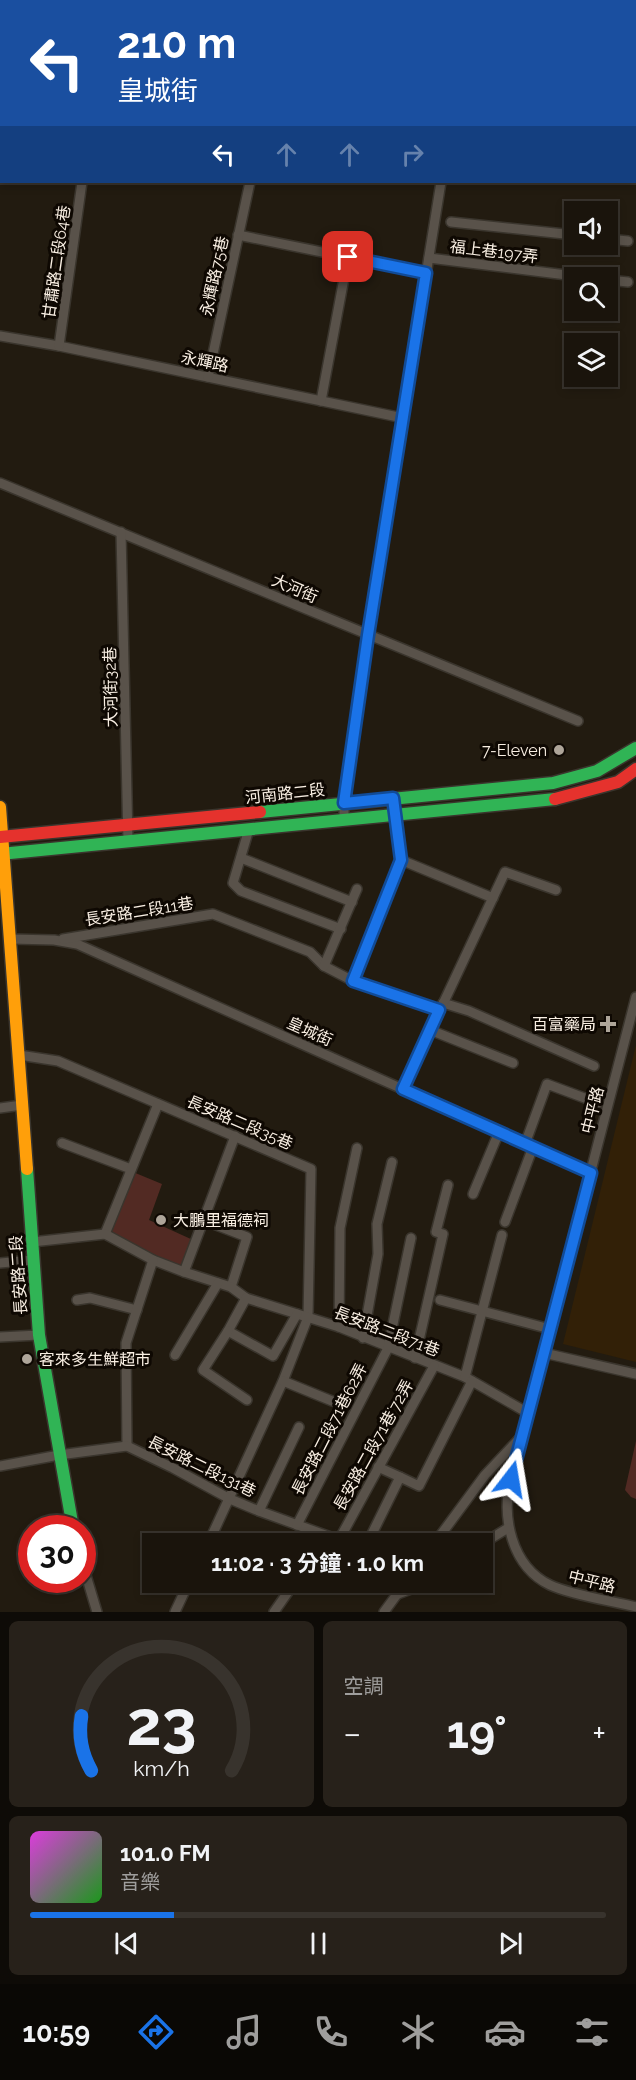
<!DOCTYPE html>
<html lang="zh-TW">
<meta charset="utf-8">
<style>
:root{--surface:#1a140c;--page:#27211a;--text:#f1f3f6;--muted:#9f9e9d;--line:#38332d;--accent:#1a73e8}
body{margin:0;font-family:Raleway,"Noto Sans TC",sans-serif;background:var(--page);color:var(--text);height:100vh;display:flex;flex-direction:column;font-size:22px;white-space:nowrap}
*{box-sizing:border-box;margin:0}
p{font-size:20px;color:var(--muted)}
.icon{flex:none;width:33px;height:33px;fill:none;stroke:currentColor;stroke-width:2;stroke-linecap:round;stroke-linejoin:round}
.map{position:relative;height:1612px;overflow:hidden}
.panel{display:flex;flex-direction:column;gap:9px;padding:9px;background:#0e0b07;flex:1}
.panel>*{flex:none}
.top-card{position:absolute;left:0px;top:0px;width:636px;height:183px;box-shadow:0 3px 9px #0003,0 0 0 2px var(--line);background:#1a4fa0;color:#fff;overflow:hidden}
.controls{position:absolute;left:564px;top:201px;display:grid;gap:12px}
.controls a{display:grid;place-items:center;width:54px;height:54px;border-radius:0px;background:var(--surface);box-shadow:0 3px 9px #0003,0 0 0 2px var(--line);font-size:30px}
.speed{position:absolute;left:18px;top:1515px;display:flex;gap:12px;font-size:30px;font-weight:700;text-align:center}
.speed>*{display:grid;place-content:center;width:78px;height:78px;border-radius:50%;background:var(--surface);box-shadow:0 3px 9px #0003,0 0 0 2px var(--line);line-height:1}
.speed .limit{border:9px solid #d22;background:#fff;color:#111}
.pin{position:absolute;display:grid;place-items:center;width:51px;height:51px;color:#fff;margin:-26px;border-radius:12px;box-shadow:0 3px 9px #0006}
.me{position:absolute;width:66px;margin:-33px;rotate:14deg;stroke-linejoin:round;filter:drop-shadow(0 0 4px #0008)}
.turn{display:flex;align-items:center;gap:21px;height:126px;padding:0 18px;font-size:27px}
.turn .icon{width:78px;height:78px;stroke-width:2.5}
.turn b{display:block;font-size:42px;line-height:51px}
.lanes{display:flex;align-items:center;height:57px;padding:0 18px;background:#0003;justify-content:center;gap:30px;direction:ltr}
.lanes .off{opacity:.35}
.big{font-size:45px;font-weight:700;line-height:1.1}
.panel .widget{flex:1;display:flex;flex-direction:column;justify-content:center;gap:9px;min-width:0;padding:0 21px;border-radius:9px;background:var(--page)}
.panel .dial{align-items:center;gap:0}
.dial svg{height:156px;overflow:visible;fill:none;stroke:var(--line);stroke-width:7;stroke-linecap:round;text-anchor:middle}
.dial text{fill:var(--text);stroke:none}
.song{display:flex;align-items:center;gap:18px}
.cover{width:72px;height:72px;border-radius:9px;background:linear-gradient(135deg,hsl(300 70% 55%),hsl(120 70% 35%))}
.played{height:6px;border-radius:3px;background:linear-gradient(90deg,var(--accent) 25%,var(--line) 25%)}
.keys{display:flex;justify-content:space-around;direction:ltr}
.heat{display:flex;justify-content:space-between;align-items:center;font-size:33px;direction:ltr}
.panel .tiles{flex:1;display:grid;gap:9px;grid-template-columns:1fr 1fr}
.widget:last-child{grid-column:span 2}
.trip{position:absolute;left:142px;top:1533px;width:351px;height:60px;border-radius:0px;background:var(--surface);box-shadow:0 3px 9px #0003,0 0 0 2px var(--line);font-weight:700;line-height:60px;text-align:center}
.tabs{display:flex;height:96px;justify-content:space-around;align-items:center;background:#0a0805;color:var(--muted)}
.tabs .icon{width:42px;height:42px}
.tabs .selected{color:var(--accent)}
.tabs b{font-size:27px;color:var(--text)}
.map>svg:first-child{display:block}
.built{fill:#322007}
.green{fill:#522a23}
.lines{fill:none;stroke-linecap:round;stroke-linejoin:round}
.street-casing{stroke:#3a352d;stroke-width:12}
.fast-casing{stroke:#3a352d;stroke-width:15}
.slow-casing{stroke:#3a352d;stroke-width:15}
.jam-casing{stroke:#3a352d;stroke-width:15}
.street{stroke:#59524a;stroke-width:9}
.fast{stroke:#30b455;stroke-width:12}
.slow{stroke:#ff9f0a;stroke-width:12}
.jam{stroke:#e5322d;stroke-width:12}
.route-casing{stroke:#114b97;stroke-width:15}
.route{stroke:#1a73e8;stroke-width:10}
.poi-dot{fill:#aea599;stroke:#0e0802;stroke-width:2}
.labels{text-anchor:middle;stroke-width:6;stroke-linejoin:round;paint-order:stroke}
.street-label{font-size:16px;fill:#f9efe3;stroke:#0e0802}
.poi-label{font-size:16px;fill:#f9efe3;stroke:#0e0802;text-anchor:end}
</style>
<div class="map">
<svg width="636" height="1612" viewBox="0 0 636 1612">
<rect width="100%" height="100%" fill="#221b10"/>
<path class="built" d="M636,1045V1362L563,1344Z"/>
<g class="green">
<path d="M133,1172L162,1184L149,1220L193,1240L182,1269L153,1257L109,1233Z"/>
<path d="M636,1441V1499L631,1497L625,1490Z"/>
</g>
<g class="lines">
<defs>
<g id="street">
<path d="M45,2L46,0"/>
<path d="M102,2V0"/>
<path d="M156,2V0"/>
<path d="M216,2L217,0"/>
<path d="M252,2L253,0"/>
<path d="M306,2V0"/>
<path d="M391,2V0"/>
<path d="M451,222L574,235"/>
<path d="M238,235L426,273"/>
<path d="M608,239L628,241"/>
<path d="M429,258L591,278"/>
<path d="M608,280L628,282"/>
<path d="M0,336L59,346L403,418"/>
<path d="M59,346L82,182"/>
<path d="M208,377L250,182"/>
<path d="M321,401L348,257"/>
<path d="M0,483L578,721"/>
<path d="M121,532L128,841"/>
<path d="M344,820V803L368,635L441,182"/>
<path d="M249,829L233,883L241,891L341,929"/>
<path d="M241,858L352,902"/>
<path d="M401,860L493,898"/>
<path d="M11,939L54,940L77,944L591,1173"/>
<path d="M63,939L213,914L310,952L324,966L353,981L439,1010"/>
<path d="M324,966L357,889"/>
<path d="M353,981L401,860L394,798"/>
<path d="M636,997L511,1479C501,1516 511,1566 550,1585C571,1595 612,1601 636,1607"/>
<path d="M443,1003L469,1011L594,1066"/>
<path d="M430,1030L513,1063"/>
<path d="M19,1055L58,1061L311,1169L308,1317L283,1381L208,1544"/>
<path d="M403,1089L505,872L556,890"/>
<path d="M0,1108L22,1105"/>
<path d="M62,1143L131,1169"/>
<path d="M525,1144L547,1084L598,1103"/>
<path d="M473,1194L499,1132"/>
<path d="M203,1220L247,1237L231,1287"/>
<path d="M505,1222L533,1147"/>
<path d="M105,1234L158,1104"/>
<path d="M32,1242L105,1234L153,1260L184,1272L231,1287L246,1298L339,1327L465,1377L528,1413"/>
<path d="M0,1263L33,1260"/>
<path d="M184,1272L235,1136"/>
<path d="M246,1298L228,1331L273,1356L297,1314"/>
<path d="M77,1300L90,1298L137,1310"/>
<path d="M440,1300L550,1329"/>
<path d="M339,1327L340,1228L357,1148"/>
<path d="M228,1331L203,1370L247,1400"/>
<path d="M0,1337L39,1335"/>
<path d="M363,1338L378,1254L377,1224L392,1162"/>
<path d="M544,1353L636,1374"/>
<path d="M175,1355L218,1283"/>
<path d="M415,1358L443,1234L436,1232L448,1185"/>
<path d="M465,1377L502,1235"/>
<path d="M283,1381L332,1401"/>
<path d="M127,1446L126,1343L153,1260"/>
<path d="M0,1466L59,1455L127,1446L173,1468L230,1499L259,1511L350,1544"/>
<path d="M378,1467L400,1477"/>
<path d="M259,1511L299,1427"/>
<path d="M297,1525L388,1348L411,1238"/>
<path d="M339,1540L434,1366"/>
<path d="M367,1544L400,1477L419,1486L472,1381"/>
<path d="M434,1544L485,1475L519,1439"/>
<path d="M482,1544L508,1528"/>
<path d="M82,1562L97,1612"/>
<path d="M398,1594L430,1582"/>
<path d="M175,1612L189,1582"/>
<path d="M274,1612L295,1582"/>
<path d="M384,1612L406,1582"/>
</g>
<g id="fast">
<path d="M0,67L2,68"/>
<path d="M260,812L553,783L597,771L636,748"/>
<path d="M0,854L555,799"/>
<path d="M27,1169L39,1335L73,1528"/>
</g>
<g id="slow">
<path d="M634,147H636"/>
<path d="M0,807L27,1169"/>
</g>
<g id="jam">
<path d="M555,799L618,782L636,769"/>
<path d="M0,837L260,812"/>
</g>
</defs>
<use href="#street" class="street-casing"/>
<use href="#fast" class="fast-casing"/>
<use href="#slow" class="slow-casing"/>
<use href="#jam" class="jam-casing"/>
<use href="#street" class="street"/>
<use href="#fast" class="fast"/>
<use href="#slow" class="slow"/>
<use href="#jam" class="jam"/>
</g>
<g class="lines">
<defs>
<path id="route" d="M348,257L426,273L368,635L344,803L393,798L401,860L353,981L439,1010L403,1089L591,1173L511,1479"/>
</defs>
<use href="#route" class="route-casing"/>
<use href="#route" class="route"/>
</g>
<g class="poi-dot">
<circle cx="559" cy="750" r="6"/>
<path d="M605 1015h6v6h6v6h-6v6h-6v-6h-6v-6h6z"/>
<circle cx="161" cy="1220" r="6"/>
<circle cx="27" cy="1359" r="6"/>
</g>
<g class="labels">
<g class="street-label">
<text transform="translate(494 251) rotate(7)" y="6">福上巷197弄</text>
<text transform="translate(56 262) rotate(-82)" y="6">甘肅路二段64巷</text>
<text transform="translate(214 276) rotate(-78)" y="6">永輝路75巷</text>
<text transform="translate(205 361) rotate(12)" y="6">永輝路</text>
<text transform="translate(295 588) rotate(23)" y="6">大河街</text>
<text transform="translate(110 687) rotate(-91)" y="6">大河街32巷</text>
<text transform="translate(285 793) rotate(-6)" y="6">河南路二段</text>
<text transform="translate(139 911) rotate(-9)" y="6">長安路二段11巷</text>
<text transform="translate(310 1031) rotate(24)" y="6">皇城街</text>
<text transform="translate(592 1110) rotate(-76)" y="6">中平路</text>
<text transform="translate(240 1122) rotate(23)" y="6">長安路二段35巷</text>
<text transform="translate(18 1275) rotate(-94)" y="6">長安路二段</text>
<text transform="translate(387 1331) rotate(21)" y="6">長安路二段71巷</text>
<text transform="translate(329 1429) rotate(-63)" y="6">長安路二段71巷62弄</text>
<text transform="translate(373 1445) rotate(-61)" y="6">長安路二段71巷˙72弄</text>
<text transform="translate(202 1466) rotate(26)" y="6">長安路二段131巷</text>
<text transform="translate(592 1581) rotate(14)" y="6">中平路</text>
</g>
<g class="poi-label">
<text x="547" y="756">7-Eleven</text>
<text x="596" y="1030">百富藥局</text>
<text x="173" y="1226" text-anchor="start">大鵬里福德祠</text>
<text x="39" y="1365" text-anchor="start">客來多生鮮超市</text>
</g>
</g>
</svg>
<div class="controls">
<a><svg class="icon" aria-label="sound" viewBox="0 0 24 24"><path d="M4 9h4l5-4v14l-5-4H4zM17 9q2 3 0 6"/></svg></a>
<a><svg class="icon" aria-label="search" viewBox="0 0 24 24"><circle cx="10" cy="10" r="6"/><path d="M15 15l6 6"/></svg></a>
<a><svg class="icon" aria-label="layers" viewBox="0 0 24 24"><path d="M12 4l9 5-9 5-9-5zM3 14l9 5 9-5"/></svg></a>
</div>
<div class="speed"><div class="limit">30</div></div>
<div class="pin" style="left:348px;top:257px;background:#d93025"><svg class="icon" aria-label="arrive" viewBox="0 0 24 24"><path d="M6 21V4h12l-3 4 3 4H6"/></svg></div>
<svg class="me" style="left:511px;top:1479px" viewBox="-20 -20 40 40"><path d="M0-17L14 15 0 8-14 15z" fill="#1a73e8" stroke="#fff" stroke-width="4"/></svg>
<div class="trip">11:02 · 3 分鐘 · 1.0 km</div>
<div class="top-card">
<div class="turn"><svg class="icon" aria-label="left" viewBox="0 0 24 24"><path d="M17 20v-9H6M10 6l-5 5 5 5"/></svg><div><b>210 m</b>皇城街</div></div>
<div class="lanes"><svg class="icon" aria-label="left" viewBox="0 0 24 24"><path d="M17 20v-9H6M10 6l-5 5 5 5"/></svg><svg class="icon off" aria-label="ahead" viewBox="0 0 24 24"><path d="M12 20V5M6 11l6-6 6 6"/></svg><svg class="icon off" aria-label="ahead" viewBox="0 0 24 24"><path d="M12 20V5M6 11l6-6 6 6"/></svg><svg class="icon off" aria-label="right" viewBox="0 0 24 24"><path d="M7 20v-9h11M14 6l5 5-5 5"/></svg></div>
</div>
</div>
<section class="panel">
<div class="tiles">
<div class="widget dial"><svg viewBox="0 0 100 80">
<path d="M14 69A42 42 0 1 1 86 69"/>
<path d="M14 69A42 42 0 0 1 9 41" stroke="#1a73e8"/>
<text x="50" y="56" font-size="32" font-weight="700">23</text>
<text x="50" y="72" font-size="11">km/h</text>
</svg></div>
<div class="widget"><p>空調</p>
<div class="heat"><a>−</a><b class="big">19°</b><a>+</a></div>
</div>
<div class="widget">
<div class="song"><i class="cover"></i><div><b>101.0 FM</b><p>音樂</p></div></div>
<div class="played"></div>
<div class="keys"><svg class="icon" aria-label="previous" viewBox="0 0 24 24"><path d="M18 5L8 12l10 7zM5 5v14"/></svg><svg class="icon" aria-label="pause" viewBox="0 0 24 24"><path d="M8 5v14M16 5v14"/></svg><svg class="icon" aria-label="next" viewBox="0 0 24 24"><path d="M6 5l10 7-10 7zM19 5v14"/></svg></div>
</div>
</div>
</section>
<nav class="tabs">
<b>10:59</b>
<svg class="icon selected" aria-label="directions" viewBox="0 0 24 24"><path d="M12 3l9 9-9 9-9-9zM9 14v-3h6M13 9l2 2-2 2"/></svg>
<svg class="icon" aria-label="music" viewBox="0 0 24 24"><path d="M9 18V5l10-2v13"/><circle cx="6" cy="18" r="3"/><circle cx="16" cy="16" r="3"/></svg>
<svg class="icon" aria-label="phone" viewBox="0 0 24 24"><path d="M5 4h4l2 5-3 2q2 4 5 5l2-3 5 2v4C11 20 4 13 5 4z"/></svg>
<svg class="icon" aria-label="climate" viewBox="0 0 24 24"><path d="M12 3v18M4 7l16 10M4 17L20 7"/></svg>
<svg class="icon" aria-label="car" viewBox="0 0 24 24"><path d="M5 17H2v-5l4-1 3-4h7l3 4 3 1v5h-3M9 17h6M6 11h13"/><circle cx="7" cy="17" r="2"/><circle cx="17" cy="17" r="2"/></svg>
<svg class="icon" aria-label="filters" viewBox="0 0 24 24"><path d="M4 7h16M4 17h16"/><circle cx="9" cy="7" r="2"/><circle cx="15" cy="17" r="2"/></svg>
</nav>
